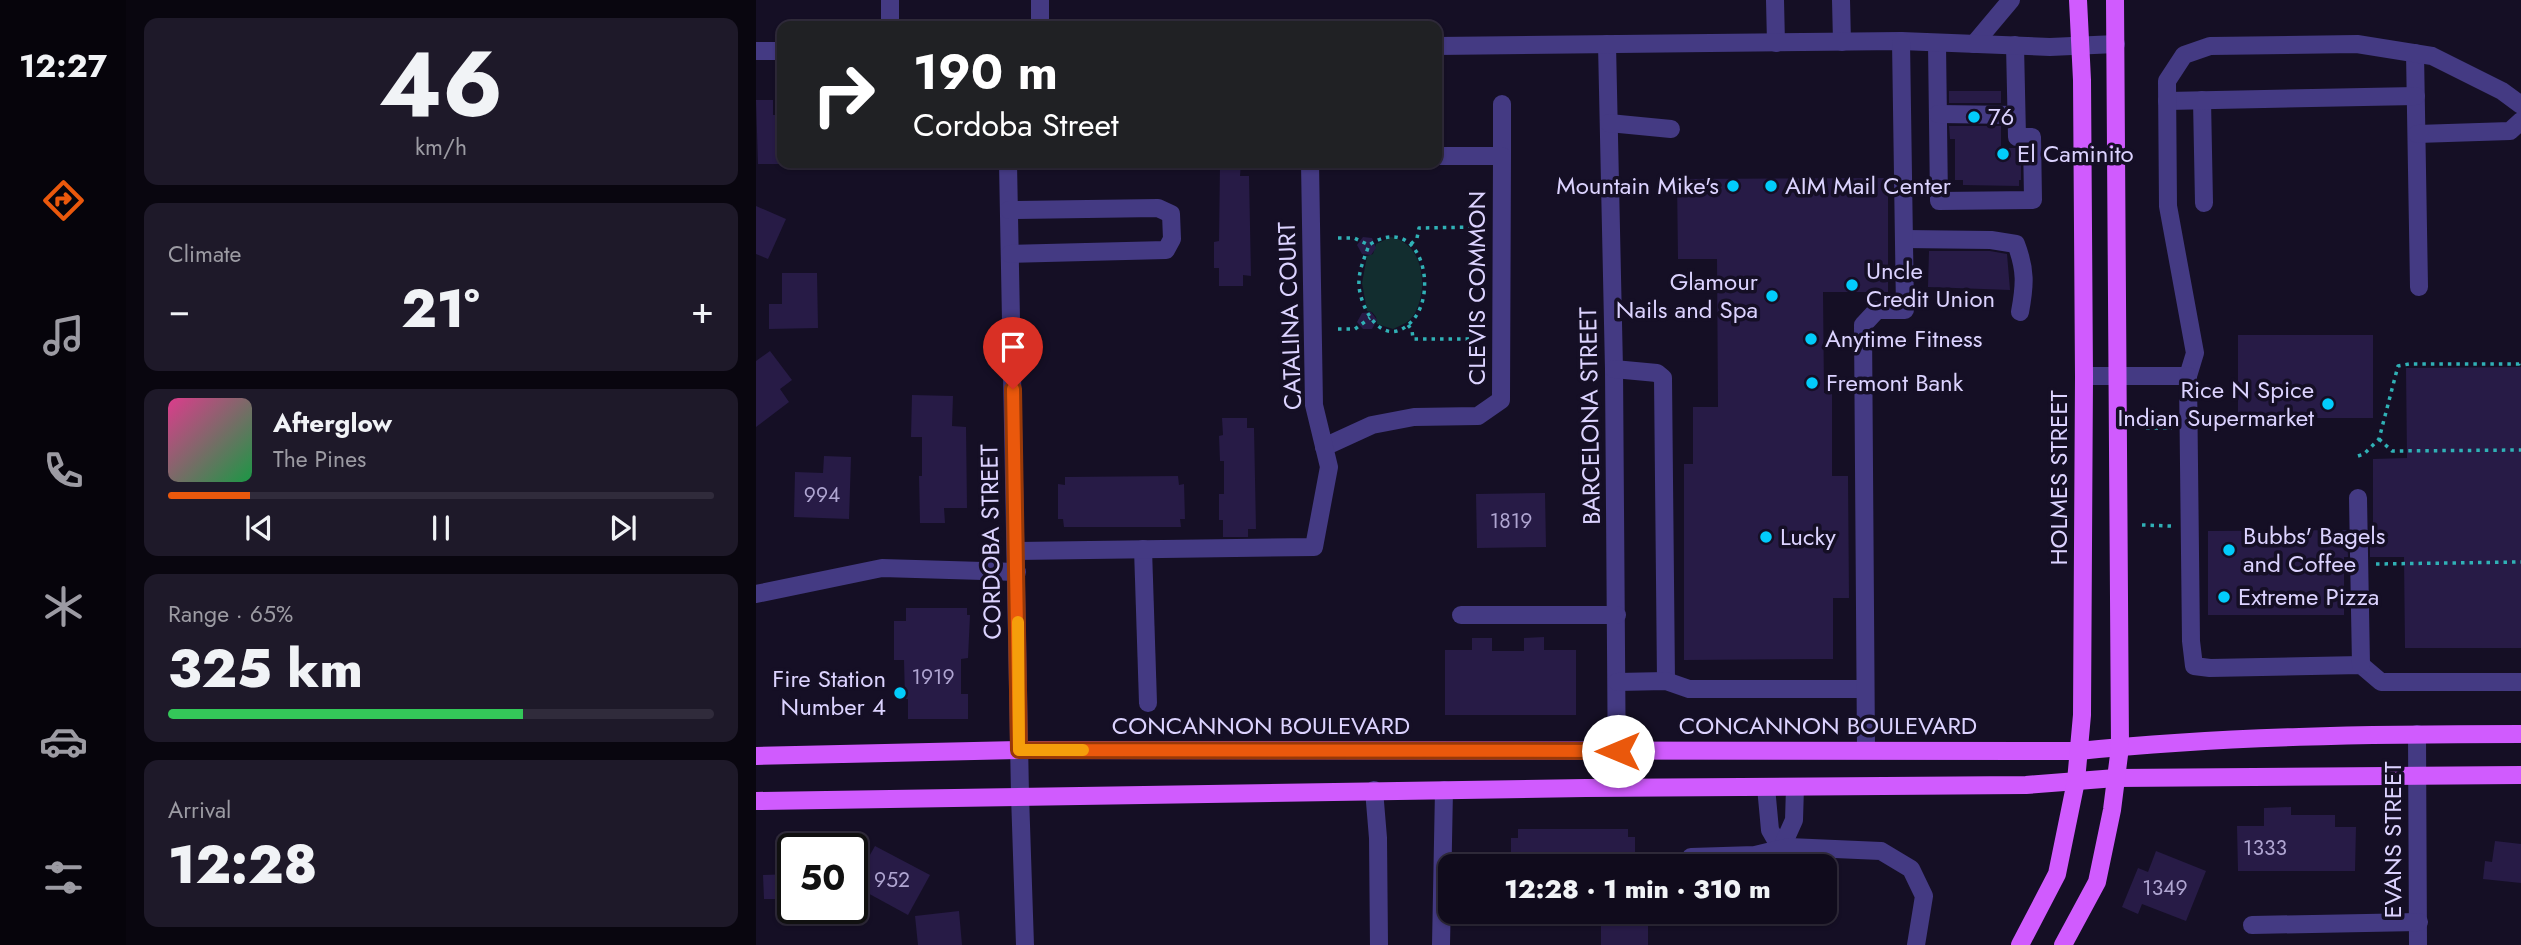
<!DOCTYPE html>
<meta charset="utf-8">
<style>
:root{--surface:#100b1c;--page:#1e1929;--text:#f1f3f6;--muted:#9c9ba3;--line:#302b3b;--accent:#ea580c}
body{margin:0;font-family:Jost,sans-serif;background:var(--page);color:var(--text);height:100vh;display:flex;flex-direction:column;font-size:26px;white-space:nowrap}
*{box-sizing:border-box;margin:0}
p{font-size:23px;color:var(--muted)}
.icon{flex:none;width:38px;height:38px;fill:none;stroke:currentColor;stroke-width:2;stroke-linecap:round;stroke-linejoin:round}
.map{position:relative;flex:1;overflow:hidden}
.drawer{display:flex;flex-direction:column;gap:18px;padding:18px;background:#09060f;width:630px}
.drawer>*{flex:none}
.banner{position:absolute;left:21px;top:21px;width:665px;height:147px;border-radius:14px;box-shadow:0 2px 5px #0004,0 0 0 2px var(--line);background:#202124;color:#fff;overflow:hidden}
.speed{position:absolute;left:21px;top:833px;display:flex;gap:14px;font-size:35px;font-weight:700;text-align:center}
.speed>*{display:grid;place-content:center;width:91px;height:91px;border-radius:50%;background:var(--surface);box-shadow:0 2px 5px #0004,0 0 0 2px var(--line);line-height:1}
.speed .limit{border:4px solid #111;border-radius:10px;background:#fff;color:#111}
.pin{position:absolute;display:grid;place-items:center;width:60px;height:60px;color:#fff;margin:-72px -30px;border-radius:50% 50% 50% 0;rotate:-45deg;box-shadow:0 0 7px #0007}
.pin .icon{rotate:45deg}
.me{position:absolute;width:77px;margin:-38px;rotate:270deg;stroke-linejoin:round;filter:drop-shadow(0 0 5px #0008)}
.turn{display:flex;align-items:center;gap:24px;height:147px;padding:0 21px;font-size:32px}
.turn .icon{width:91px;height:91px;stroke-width:2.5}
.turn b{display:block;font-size:49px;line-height:60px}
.big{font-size:52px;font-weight:800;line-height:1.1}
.drawer .tile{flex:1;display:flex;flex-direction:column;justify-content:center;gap:10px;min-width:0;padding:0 24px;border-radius:14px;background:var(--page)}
.drawer .dial{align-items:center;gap:0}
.dial b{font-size:91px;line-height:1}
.song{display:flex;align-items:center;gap:21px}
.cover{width:84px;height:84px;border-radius:10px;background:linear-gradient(135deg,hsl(330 70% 55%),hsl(140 70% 35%))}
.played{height:7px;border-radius:4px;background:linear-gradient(90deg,var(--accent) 15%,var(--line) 15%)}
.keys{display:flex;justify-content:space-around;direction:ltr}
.heat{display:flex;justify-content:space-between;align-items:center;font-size:38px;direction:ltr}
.charge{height:10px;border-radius:5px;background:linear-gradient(90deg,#34c759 65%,var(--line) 0)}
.trip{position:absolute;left:682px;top:854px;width:399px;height:70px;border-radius:14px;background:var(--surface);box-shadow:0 2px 5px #0004,0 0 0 2px var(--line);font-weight:800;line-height:70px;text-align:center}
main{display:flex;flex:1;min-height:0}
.menu{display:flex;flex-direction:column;width:126px;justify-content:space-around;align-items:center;background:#06040b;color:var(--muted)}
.menu .icon{width:49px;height:49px}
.menu .selected{color:var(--accent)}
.menu b{font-size:32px;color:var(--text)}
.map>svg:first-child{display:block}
.green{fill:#122d2f}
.building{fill:#271b46}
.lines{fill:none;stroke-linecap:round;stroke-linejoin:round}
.path{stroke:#30b1b6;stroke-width:3.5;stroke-dasharray:3.5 5;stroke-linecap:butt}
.minor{stroke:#443a83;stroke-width:18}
.major{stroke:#d05bfe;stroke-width:18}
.route-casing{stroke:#983908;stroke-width:18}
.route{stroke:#ea580c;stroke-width:12}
.slow{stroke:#f59e0b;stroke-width:12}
.poi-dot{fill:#02ccfb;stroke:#150f25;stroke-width:2.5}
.labels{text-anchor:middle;stroke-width:7;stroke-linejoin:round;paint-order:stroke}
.number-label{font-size:21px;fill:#afa5d1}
.poi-label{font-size:24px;fill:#dcd3ff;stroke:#150f25;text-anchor:start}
.street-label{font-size:24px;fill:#dcd3ff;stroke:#150f25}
</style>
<main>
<nav class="menu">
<b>12:27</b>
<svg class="icon selected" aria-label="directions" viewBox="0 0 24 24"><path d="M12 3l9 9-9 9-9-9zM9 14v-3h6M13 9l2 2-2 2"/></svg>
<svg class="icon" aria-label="music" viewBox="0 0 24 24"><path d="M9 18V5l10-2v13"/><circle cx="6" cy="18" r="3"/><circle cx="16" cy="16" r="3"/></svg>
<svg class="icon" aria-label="phone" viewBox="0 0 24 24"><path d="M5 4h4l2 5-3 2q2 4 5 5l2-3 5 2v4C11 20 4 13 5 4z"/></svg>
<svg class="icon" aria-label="climate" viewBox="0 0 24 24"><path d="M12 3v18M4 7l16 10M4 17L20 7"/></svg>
<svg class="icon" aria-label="car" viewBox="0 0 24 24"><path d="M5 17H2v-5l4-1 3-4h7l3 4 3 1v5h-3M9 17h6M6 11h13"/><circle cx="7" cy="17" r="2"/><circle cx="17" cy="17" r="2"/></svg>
<svg class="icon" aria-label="filters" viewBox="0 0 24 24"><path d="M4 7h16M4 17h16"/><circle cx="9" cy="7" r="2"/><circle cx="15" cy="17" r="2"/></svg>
</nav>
<section class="drawer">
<div class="tile dial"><b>46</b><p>km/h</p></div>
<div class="tile"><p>Climate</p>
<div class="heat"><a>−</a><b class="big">21°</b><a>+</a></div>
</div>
<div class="tile">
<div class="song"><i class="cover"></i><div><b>Afterglow</b><p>The Pines</p></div></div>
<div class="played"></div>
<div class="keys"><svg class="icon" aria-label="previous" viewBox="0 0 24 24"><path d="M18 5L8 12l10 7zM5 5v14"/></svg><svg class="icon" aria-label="pause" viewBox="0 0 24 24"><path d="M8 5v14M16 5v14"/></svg><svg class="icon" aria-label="next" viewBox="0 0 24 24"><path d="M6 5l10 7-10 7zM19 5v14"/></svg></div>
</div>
<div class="tile"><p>Range · 65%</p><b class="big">325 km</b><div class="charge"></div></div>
<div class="tile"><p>Arrival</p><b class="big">12:28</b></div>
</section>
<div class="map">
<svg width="1765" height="945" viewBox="0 0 1765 945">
<rect width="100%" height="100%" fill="#150f25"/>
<path class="green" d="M635,237C667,243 673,287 659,313C654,322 646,325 637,329L621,324L620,317L616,312L611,311L606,283L611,256L617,254L620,244Z"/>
<g class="building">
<rect x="1193" y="91" width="52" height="12"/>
<path d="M0,100H17V115H26V164H2Z"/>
<path d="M1193,126H1245V148H1265V180H1263V186L1207,185V180H1199V139H1194Z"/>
<path d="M464,163H485L484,176H493L495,276L487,275V286H463V268H458V242L463,241Z"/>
<path d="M1132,178V292H1067L1068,393H1076V476H1092L1093,598H1077V659L928,660V464H937V407H962L961,259H922L921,179Z"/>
<path d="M0,206L30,219L12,259L0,254Z"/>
<path d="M607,237L616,238L620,248L615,255L606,254L601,245Z"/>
<path d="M1173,251H1234L1251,254L1254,290L1172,287Z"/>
<path d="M26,273H61L62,328L13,329V304H26Z"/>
<path d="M615,312L621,320L616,329H607L601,322L606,313Z"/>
<rect x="1482" y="335" width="135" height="83"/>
<path d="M14,351L36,380L24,389L33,402L0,427V361Z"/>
<path d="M1765,367V648H1649L1648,557H1614V530H1617V459L1651,458L1650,368Z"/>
<path d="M156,395L197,396L196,426L210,427L211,508H188L189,523H164L163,476H166V437H155Z"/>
<path d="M466,418H491V428H498L500,529H492V537H467V520H463V494H468V461H464L463,436L467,435Z"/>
<path d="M68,456L95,457L93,519L38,517L39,472L67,473Z"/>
<path d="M422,476L423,485L428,484L429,519H424L425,527H308L307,519H302V484L309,485V477Z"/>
<path d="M789,493L790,547L721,548L720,494Z"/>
<path d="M1591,530L1592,557H1588V615H1452V531Z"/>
<path d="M150,608H211V615H214L212,658L205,659V694H212V719H152V699H149L148,660H138V621H150Z"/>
<path d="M788,637V650H820V715H689V650H716V638H736V651H768V638Z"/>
<path d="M1535,807V815H1579V827H1600L1599,871H1482L1481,826H1508V808Z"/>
<path d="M762,829H872V837H879V866H755V838H762Z"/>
<path d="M1739,841L1765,844V883L1727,879L1729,861L1736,862Z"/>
<path d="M119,846L174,875L152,915L97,885Z"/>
<path d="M1400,851L1450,871L1430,921L1386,904L1382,914L1366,907L1382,868L1392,872Z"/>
<path d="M37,874V899H8L7,875Z"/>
<path d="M203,911L206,945H162L159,916Z"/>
<path d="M853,917H884V924H892V945H845V923H853Z"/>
</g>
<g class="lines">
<g class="path">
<path d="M582,238H598L613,245C666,210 685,297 653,324C627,348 605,310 603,286C602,272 608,259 613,245"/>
<path d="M655,244L661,238L663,228L726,227"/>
<path d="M652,325L656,330L657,339H727"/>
<path d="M582,329H599L614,318"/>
<path d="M1390,428H1416"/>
<path d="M1623,439L1636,451L1765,450"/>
<path d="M1602,456L1608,454L1623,439L1642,366L1653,364H1763V361L1765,360"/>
<path d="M1386,525L1415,526"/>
<path d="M1620,564L1765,562"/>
</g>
<g class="minor">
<path d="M1019,0L1020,43"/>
<path d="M1085,0L1086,42"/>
<path d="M134,26V0"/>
<path d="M284,26V0"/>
<path d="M1181,43L1183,201L1277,200L1276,137H1261L1259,45"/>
<path d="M851,44L858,369L861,787"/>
<path d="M1218,44L1255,0"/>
<path d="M681,46L1145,41L1294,47L1360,44"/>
<path d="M0,51H26"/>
<path d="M1659,53L1663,287"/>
<path d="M1446,100L1448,203"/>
<path d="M1411,101L1660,96"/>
<path d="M746,104V156"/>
<path d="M1182,114L1260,115"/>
<path d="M853,123L915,129"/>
<path d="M1661,134L1754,131L1765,121"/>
<path d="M252,163L264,795L269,945"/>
<path d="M253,210L402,208L415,214L416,239L410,250L254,254"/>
<path d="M1148,239L1235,240L1260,244C1270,270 1269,285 1264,312"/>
<path d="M858,369L901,373L907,378L910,681"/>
<path d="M1328,376H1432L1439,353L1412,206L1411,81L1428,55L1454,46L1601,44L1676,56L1746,91L1765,105"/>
<path d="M1432,376L1435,641L1438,666L1454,668L1605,665L1625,682H1765"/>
<path d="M568,447L616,425L658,417L722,416L745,400L746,156H681"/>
<path d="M1602,498L1605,665"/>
<path d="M387,549L392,703"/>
<path d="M261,551L558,547L573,467L558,405L554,163"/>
<path d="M0,594L126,568L261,572"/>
<path d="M705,615H861"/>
<path d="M861,682L910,681L933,689H1109"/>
<path d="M1661,734L1662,945"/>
<path d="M1110,750L1107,325L1121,310H1149L1145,41"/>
<path d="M1010,787L1014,830L1025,849"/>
<path d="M618,790L622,838L623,945"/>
<path d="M1025,849L1038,820L1039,787"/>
<path d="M935,857L999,855L1033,847L1125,851L1155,869L1168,896L1160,945"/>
<path d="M1496,925L1663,922"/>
<path d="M685,945L688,790"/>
</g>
<g class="major">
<path d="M0,756L263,750L1323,751C1469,736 1618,734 1765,734"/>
<path d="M0,801L830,788L1270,785L1360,778L1765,775"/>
<path d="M1264,945L1301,874L1320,781L1326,715L1328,376L1326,80L1322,0"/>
<path d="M1307,945L1341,882L1356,810L1364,747L1359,0"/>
</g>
</g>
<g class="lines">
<defs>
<path id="route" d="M257,389L263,750L862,751"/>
</defs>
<use href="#route" class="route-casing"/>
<use href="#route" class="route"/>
<path class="slow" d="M262,622L263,750H327"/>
</g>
<g class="poi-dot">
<circle cx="1218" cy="117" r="7"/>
<circle cx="1247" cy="154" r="7"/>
<circle cx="977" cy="186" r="7"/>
<circle cx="1015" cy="186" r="7"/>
<circle cx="1096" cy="285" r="7"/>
<circle cx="1016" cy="296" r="7"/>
<circle cx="1055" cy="339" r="7"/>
<circle cx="1056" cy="383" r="7"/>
<circle cx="1572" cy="404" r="7"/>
<circle cx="1010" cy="537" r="7"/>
<circle cx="1473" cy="550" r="7"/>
<circle cx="1468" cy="597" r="7"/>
<circle cx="144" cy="693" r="7"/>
</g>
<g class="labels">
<g class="number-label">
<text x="66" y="502">994</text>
<text x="755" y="528">1819</text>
<text x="177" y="684">1919</text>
<text x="1509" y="855">1333</text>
<text x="136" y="887">952</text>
<text x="1409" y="895">1349</text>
</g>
<g class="poi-label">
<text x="1232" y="125">76</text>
<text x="1261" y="162">El Caminito</text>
<text x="963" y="194" text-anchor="end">Mountain Mike's</text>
<text x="1029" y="194">AIM Mail Center</text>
<text x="1110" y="279">Uncle<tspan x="1110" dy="28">Credit Union</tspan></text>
<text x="1002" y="290" text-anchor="end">Glamour<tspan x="1002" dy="28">Nails and Spa</tspan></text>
<text x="1069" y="347">Anytime Fitness</text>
<text x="1070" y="391">Fremont Bank</text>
<text x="1558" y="398" text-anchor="end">Rice N Spice<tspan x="1558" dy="28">Indian Supermarket</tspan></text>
<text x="1487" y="544">Bubbs' Bagels<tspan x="1487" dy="28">and Coffee</tspan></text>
<text x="1024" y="545">Lucky</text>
<text x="1482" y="605">Extreme Pizza</text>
<text x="130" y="687" text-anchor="end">Fire Station<tspan x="130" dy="28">Number 4</tspan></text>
</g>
<g class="street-label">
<text transform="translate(721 288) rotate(-90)" y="8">CLEVIS COMMON</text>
<text transform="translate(534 316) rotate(-92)" y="8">CATALINA COURT</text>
<text transform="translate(834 416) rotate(-91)" y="8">BARCELONA STREET</text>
<text transform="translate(1303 478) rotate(-90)" y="8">HOLMES STREET</text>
<text transform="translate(235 542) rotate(-91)" y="8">CORDOBA STREET</text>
<text x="505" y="734">CONCANNON BOULEVARD</text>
<text x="1072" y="734">CONCANNON BOULEVARD</text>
<text transform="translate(1637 840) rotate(-90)" y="8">EVANS STREET</text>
</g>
</g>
</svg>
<div class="speed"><div class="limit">50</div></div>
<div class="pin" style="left:257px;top:389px;background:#d93025"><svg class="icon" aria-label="arrive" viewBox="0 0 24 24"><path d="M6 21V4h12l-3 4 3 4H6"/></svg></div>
<svg class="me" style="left:862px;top:751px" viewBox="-20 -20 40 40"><circle r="19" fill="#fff"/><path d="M0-13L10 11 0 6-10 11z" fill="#ea580c"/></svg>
<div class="trip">12:28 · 1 min · 310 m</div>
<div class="banner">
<div class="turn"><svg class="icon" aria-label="right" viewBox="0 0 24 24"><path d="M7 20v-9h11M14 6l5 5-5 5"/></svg><div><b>190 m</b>Cordoba Street</div></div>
</div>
</div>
</main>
